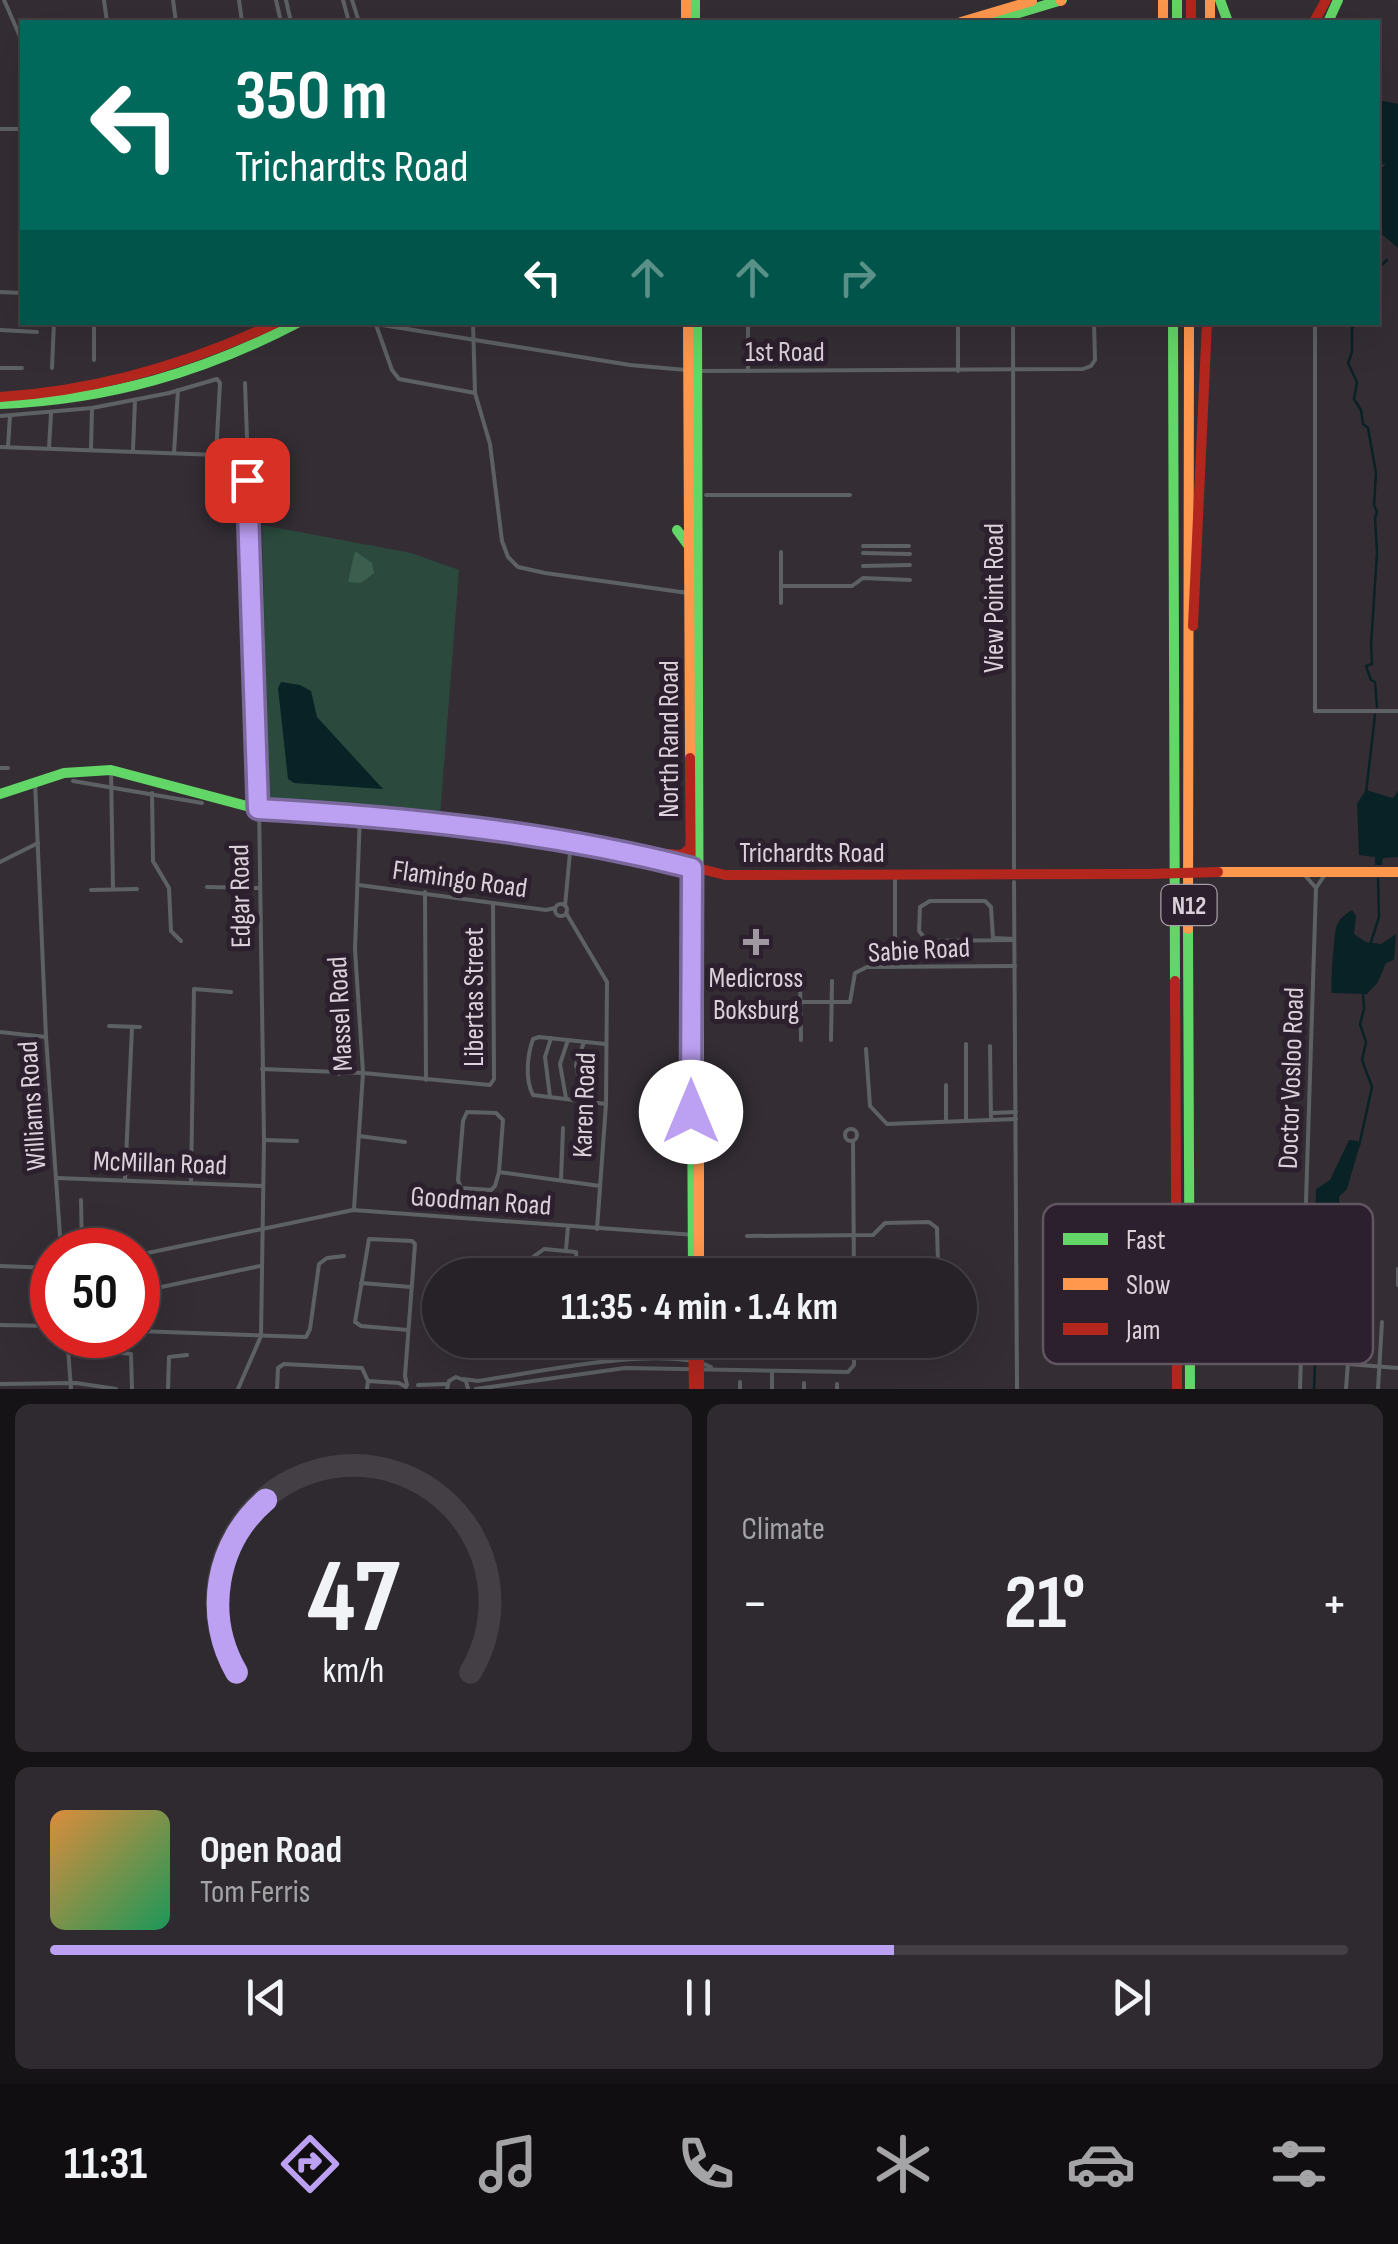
<!DOCTYPE html>
<meta charset="utf-8">
<style>
:root{--surface:#272227;--page:#2f2a2f;--text:#f1f3f6;--muted:#a4a4a7;--line:#433f44;--accent:#bca0f2}
body{margin:0;font-family:"Sofia Sans Condensed",sans-serif;background:var(--page);color:var(--text);height:100vh;display:flex;flex-direction:column;font-size:38px;white-space:nowrap}
*{box-sizing:border-box;margin:0}
p{font-size:32px;color:var(--muted)}
.icon{flex:none;width:55px;height:55px;fill:none;stroke:currentColor;stroke-width:2;stroke-linecap:round;stroke-linejoin:round}
.map{position:relative;height:1389px;overflow:hidden}
.panel{display:flex;flex-direction:column;gap:15px;padding:15px;background:#151315;flex:1}
.panel>*{flex:none}
.hud{position:absolute;left:20px;top:20px;width:1360px;height:305px;border-radius:0px;box-shadow:0 10px 40px #0002,0 0 0 2px var(--line);background:#00695c;color:#fff;overflow:hidden}
.speed{position:absolute;left:30px;top:1228px;display:flex;gap:20px;font-size:50px;font-weight:700;text-align:center}
.speed>*{display:grid;place-content:center;width:130px;height:130px;border-radius:50%;background:var(--surface);box-shadow:0 10px 40px #0002,0 0 0 2px var(--line);line-height:1}
.speed .limit{border:15px solid #d22;background:#fff;color:#111}
.pin{position:absolute;display:grid;place-items:center;width:85px;height:85px;color:#fff;margin:-42px;border-radius:20px;box-shadow:0 5px 15px #0006}
.me{position:absolute;width:110px;margin:-55px;rotate:0deg;stroke-linejoin:round;filter:drop-shadow(0 0 8px #0008)}
.turn{display:flex;align-items:center;gap:35px;height:210px;padding:0 50px;font-size:45px}
.turn .icon{width:130px;height:130px;stroke-width:2.5}
.turn b{display:block;font-size:70px;line-height:85px}
.lanes{display:flex;align-items:center;height:95px;padding:0 50px;background:#0003;justify-content:center;gap:50px;direction:ltr}
.lanes .off{opacity:.35}
.big{font-size:75px;font-weight:700;line-height:1.1}
.panel .card{flex:1;display:flex;flex-direction:column;justify-content:center;gap:15px;min-width:0;padding:0 35px;border-radius:15px;background:var(--page)}
.panel .dial{align-items:center;gap:0}
.dial svg{height:260px;overflow:visible;fill:none;stroke:var(--line);stroke-width:7;stroke-linecap:round;text-anchor:middle}
.dial text{fill:var(--text);stroke:none}
.song{display:flex;align-items:center;gap:30px}
.cover{width:120px;height:120px;border-radius:15px;background:linear-gradient(135deg,hsl(30 70% 55%),hsl(150 70% 35%))}
.played{height:10px;border-radius:5px;background:linear-gradient(90deg,var(--accent) 65%,var(--line) 65%)}
.keys{display:flex;justify-content:space-around;direction:ltr}
.heat{display:flex;justify-content:space-between;align-items:center;font-size:55px;direction:ltr}
.panel .tiles{flex:1;display:grid;gap:15px;grid-template-columns:1fr 1fr}
.card:last-child{grid-column:span 2}
.trip{position:absolute;left:422px;top:1258px;width:555px;height:100px;border-radius:50px;background:var(--surface);box-shadow:0 10px 40px #0002,0 0 0 2px var(--line);font-weight:700;line-height:100px;text-align:center}
.menu{display:flex;height:160px;justify-content:space-around;align-items:center;background:#100e10;color:var(--muted)}
.menu .icon{width:70px;height:70px}
.menu .current{color:var(--accent)}
.menu b{font-size:45px;color:var(--text)}
.map>svg:first-child{display:block}
.green{fill:#2b4a3d}
.forest{fill:#3b5e4f}
.water{fill:#092225}
.lines{fill:none;stroke-linecap:round;stroke-linejoin:round}
.stream{stroke:#092225;stroke-width:2.5}
.street{stroke:#5d6164;stroke-width:4}
.fast{stroke:#63d668;stroke-width:10}
.slow{stroke:#ff974d;stroke-width:10}
.jam{stroke:#b3261e;stroke-width:10}
.jam-bridge{stroke:#b3261e;stroke-width:10}
.route-casing{stroke:#7a689d;stroke-width:25}
.route{stroke:#bca0f2;stroke-width:18}
.poi-dot{fill:#a098a0;stroke:#2d202e;stroke-width:4}
.labels{text-anchor:middle;stroke-width:10;stroke-linejoin:round;paint-order:stroke}
.shield{fill:#2d202e;stroke:#a69ca6;stroke-width:2.5}
.shield-label{font-size:25px;font-weight:bold;fill:#dad1da}
.street-label{font-size:28px;fill:#dad1da;stroke:#2d202e}
.poi-label{font-size:28px;fill:#dad1da;stroke:#2d202e}
.key{fill:#2d202e;stroke:#615562;stroke-width:2.5}
.key-label{font-size:28px;fill:#dad1da}
</style>
<div class="map">
<svg width="1398" height="1389" viewBox="0 0 1398 1389">
<rect width="100%" height="100%" fill="#342e34"/>
<path class="green" d="M262,525L411,553L459,570L440,816L269,802Z"/>
<path class="forest" d="M355,551L372,563L374,573L361,583L348,582Z"/>
<g class="water">
<path d="M1378,100L1398,104V248L1378,231V171L1386,164L1378,165Z"/>
<path d="M281,682L300,685L311,691L317,717L383,789L294,783L288,779L278,688Z"/>
<path d="M1366,790L1393,798L1398,791V857L1383,858L1382,865H1375V857L1359,855L1357,804Z"/>
<path d="M1352,910L1356,916L1354,934L1366,942L1381,944L1396,934L1394,960L1386,963L1378,982L1367,994L1332,993C1330,987 1334,936 1336,928C1338,920 1345,914 1352,910Z"/>
<path d="M1349,1140L1358,1141L1359,1148L1347,1189L1339,1197L1340,1222L1315,1218L1316,1189L1330,1180Z"/>
</g>
<g class="lines">
<g class="stream">
<path d="M1378,254L1381,250"/>
<path d="M1378,268L1387,260"/>
<path d="M1358,322L1352,328V352L1348,363L1357,382L1354,399L1361,410L1363,424L1368,428L1376,473L1374,505L1377,512L1375,518L1377,553L1371,645L1372,664L1366,666L1371,680L1375,682L1377,707"/>
<path d="M1366,793L1375,715"/>
<path d="M1371,942L1379,917L1378,879"/>
<path d="M1359,1146L1372,1087L1362,1060L1366,1042L1360,1024L1364,1009L1363,994"/>
<path d="M1314,1389L1317,1311"/>
</g>
<g class="street">
<path d="M4,0L22,41"/>
<path d="M104,0L107,22"/>
<path d="M173,0L176,22"/>
<path d="M239,0L242,22"/>
<path d="M276,0L281,22"/>
<path d="M286,0L291,22"/>
<path d="M343,0L349,22"/>
<path d="M352,0L359,22"/>
<path d="M0,129H22"/>
<path d="M0,292L22,293"/>
<path d="M94,322V360"/>
<path d="M375,322L392,370L399,379L475,393"/>
<path d="M473,322L475,393L490,444L502,541L508,557L518,567L545,573L688,593"/>
<path d="M958,322V371"/>
<path d="M1013,322L1014,873"/>
<path d="M1315,322V711H1398"/>
<path d="M376,324L630,365L686,370"/>
<path d="M0,330L37,332"/>
<path d="M0,368H22"/>
<path d="M52,368L54,322"/>
<path d="M696,371L1083,369L1091,366L1095,360L1094,322"/>
<path d="M748,371V322"/>
<path d="M0,416L92,408L169,393L217,379L220,383L216,455"/>
<path d="M8,446L10,416"/>
<path d="M0,447L245,456"/>
<path d="M49,448L51,414"/>
<path d="M91,449L92,408"/>
<path d="M133,450L135,400"/>
<path d="M174,453L178,390"/>
<path d="M706,495H850"/>
<path d="M863,546H909"/>
<path d="M781,552V586H852L863,578L910,580"/>
<path d="M863,553L910,554"/>
<path d="M863,566L910,565"/>
<path d="M781,586V603"/>
<path d="M0,768H8"/>
<path d="M111,770L113,889"/>
<path d="M35,781L46,1037L61,1250"/>
<path d="M73,781L202,803"/>
<path d="M152,793L153,861L169,888L171,931L181,941"/>
<path d="M0,862L38,843"/>
<path d="M1303,873L1316,888"/>
<path d="M895,877V967"/>
<path d="M1014,882L1017,1389"/>
<path d="M359,885L546,910L555,908"/>
<path d="M207,887L259,888"/>
<path d="M91,890L137,889"/>
<path d="M425,892L426,1080"/>
<circle cx="561" cy="910" r="6"/>
<path d="M565,906L571,842"/>
<path d="M566,913L607,982L606,1104L597,1229"/>
<path d="M1014,939L993,938L991,907L985,901H930L920,907L919,931L927,941L1014,940"/>
<path d="M800,979L801,1040"/>
<path d="M800,1002H850L855,973L867,967L1015,966"/>
<path d="M339,1010V1023L335,1033L339,1074"/>
<path d="M109,1026L140,1027"/>
<path d="M0,1032L46,1037"/>
<path d="M831,1040L832,981"/>
<path d="M605,1044L539,1037L533,1039C527,1056 525,1080 533,1095L606,1104"/>
<path d="M990,1046L991,1119"/>
<path d="M866,1049L870,1106L887,1124L1016,1119"/>
<path d="M262,1069L363,1073L490,1085L494,1079L493,903"/>
<path d="M946,1085V1120"/>
<path d="M550,1097L545,1057L551,1038"/>
<path d="M566,1098L560,1064L568,1040"/>
<path d="M583,1099L576,1065L584,1042"/>
<path d="M992,1113L1016,1112"/>
<path d="M966,1119V1044"/>
<circle cx="851" cy="1135" r="6"/>
<path d="M359,1136L405,1142"/>
<path d="M264,1140L297,1141"/>
<path d="M853,1141L854,1275"/>
<path d="M499,1172L503,1120L496,1113L467,1112L463,1121L458,1180L461,1188L491,1190L495,1186L499,1172L600,1186"/>
<path d="M57,1178L262,1186"/>
<path d="M125,1180L132,1028"/>
<path d="M561,1180L563,1128"/>
<path d="M191,1183L194,989L231,992"/>
<path d="M81,1200L82,1250"/>
<path d="M354,1209L363,1073L355,949L360,814"/>
<path d="M747,1236L873,1235L885,1223L929,1222L937,1228L938,1265L934,1272L854,1274"/>
<path d="M566,1249L568,1227"/>
<path d="M138,1255L353,1210L695,1235"/>
<path d="M0,1266L52,1268"/>
<path d="M1398,1269V1285"/>
<path d="M539,1275L533,1257L544,1249L576,1252L578,1275"/>
<path d="M361,1283L411,1287"/>
<path d="M138,1292L260,1266"/>
<path d="M0,1325L52,1326"/>
<path d="M138,1331L306,1337L310,1329L319,1264L327,1258L344,1256"/>
<path d="M67,1335L71,1389"/>
<path d="M99,1350L131,1354L132,1389"/>
<path d="M1348,1364L1398,1368"/>
<path d="M463,1379L478,1381C533,1373 663,1344 711,1367"/>
<path d="M740,1382V1389"/>
<path d="M804,1383V1389"/>
<path d="M0,1384L76,1383L116,1389"/>
<path d="M407,1385L405,1376L415,1244L412,1241L369,1239L355,1322L361,1326L408,1330"/>
<path d="M418,1385L447,1384"/>
<path d="M168,1389L169,1357L187,1355"/>
<path d="M238,1389L261,1336L264,1140L258,737L245,383"/>
<path d="M277,1389L278,1368L284,1364L362,1368L368,1381"/>
<path d="M367,1389L368,1381L399,1383L406,1387"/>
<path d="M447,1389L449,1381L456,1377L466,1381L468,1389"/>
<path d="M476,1389L625,1368L848,1372L854,1365V1340"/>
<path d="M772,1389V1371"/>
<path d="M837,1389V1384"/>
<path d="M1300,1389L1316,888L1326,873"/>
<path d="M1346,1389L1351,1322"/>
<path d="M1378,1389L1382,1322"/>
</g>
<g class="fast">
<path d="M695,0V22"/>
<path d="M1177,0V22"/>
<path d="M1220,0L1228,22"/>
<path d="M989,22L1062,0"/>
<path d="M1328,22L1338,0"/>
<path d="M697,322L699,1070"/>
<path d="M1173,322L1175,981"/>
<path d="M0,404C108,400 204,372 299,322"/>
<path d="M677,530L688,545"/>
<path d="M0,794L64,773L111,770L258,809L460,825"/>
<path d="M1188,929L1190,1389"/>
<path d="M692,1085L693,1275"/>
</g>
<g class="slow">
<path d="M686,0V22"/>
<path d="M1061,0V1"/>
<path d="M1163,0V22"/>
<path d="M1210,0V22"/>
<path d="M1030,1L1032,0"/>
<path d="M961,22L1032,1"/>
<path d="M688,322L690,758"/>
<path d="M1218,872H1398"/>
<path d="M1188,929L1189,322"/>
<path d="M699,1070V1275"/>
</g>
<g class="jam">
<path d="M1191,0V22"/>
<path d="M1314,22L1326,0"/>
<path d="M0,397C99,391 189,364 278,322"/>
<path d="M1193,626L1207,322"/>
<path d="M690,758L692,1085"/>
<path d="M460,825L630,851L725,875L1148,874"/>
<path d="M651,853L682,855L690,848"/>
<path d="M1175,981L1177,1389"/>
<path d="M693,1340L694,1389"/>
<path d="M699,1340V1389"/>
</g>
<path class="jam-bridge" d="M1148,874L1218,872"/>
</g>
<g class="lines">
<defs>
<path id="route" d="M247,480L258,809C405,817 550,832 692,868L691,1112"/>
</defs>
<use href="#route" class="route-casing"/>
<use href="#route" class="route"/>
</g>
<path class="poi-dot" d="M751 927h10v10h10v10h-10v10h-10v-10h-10v-10h10z"/>
<g class="labels">
<rect class="shield" x="1161.5" y="885" width="55" height="40" rx="8"/>
<g class="shield-label">
<text x="1189" y="914">N12</text>
</g>
<g class="street-label">
<text x="785" y="361">1st Road</text>
<text transform="translate(993 598) rotate(-90)" y="10">View Point Road</text>
<text transform="translate(668 739) rotate(-90)" y="10">North Rand Road</text>
<text x="812" y="862">Trichardts Road</text>
<text transform="translate(460 878) rotate(8)" y="10">Flamingo Road</text>
<text transform="translate(239 896) rotate(-91)" y="10">Edgar Road</text>
<text transform="translate(919 949) rotate(-3)" y="10">Sabie Road</text>
<text transform="translate(473 997) rotate(-90)" y="10">Libertas Street</text>
<text transform="translate(339 1014) rotate(-93)" y="10">Massel Road</text>
<text transform="translate(1290 1078) rotate(-88)" y="10">Doctor Vosloo Road</text>
<text transform="translate(583 1105) rotate(-88)" y="10">Karen Road</text>
<text transform="translate(31 1106) rotate(-94)" y="10">Williams Road</text>
<text transform="translate(160 1162) rotate(2)" y="10">McMillan Road</text>
<text transform="translate(481 1200) rotate(4)" y="10">Goodman Road</text>
</g>
<g class="poi-label">
<text x="756" y="987">Medicross<tspan x="756" dy="32">Boksburg</tspan></text>
</g>
</g>
<rect x="1043" y="1204" width="330" height="160" rx="15" class="key"/>
<rect x="1063" y="1233" width="45" height="12" fill="#63d668"/>
<rect x="1063" y="1278" width="45" height="12" fill="#ff974d"/>
<rect x="1063" y="1323" width="45" height="12" fill="#b3261e"/>
<g class="key-label">
<text x="1126" y="1249">Fast</text>
<text x="1126" y="1294">Slow</text>
<text x="1126" y="1339">Jam</text>
</g>
</svg>
<div class="speed"><div class="limit">50</div></div>
<div class="pin" style="left:247px;top:480px;background:#d93025"><svg class="icon" aria-label="arrive" viewBox="0 0 24 24"><path d="M6 21V4h12l-3 4 3 4H6"/></svg></div>
<svg class="me" style="left:691px;top:1112px" viewBox="-20 -20 40 40"><circle r="19" fill="#fff"/><path d="M0-13L10 11 0 6-10 11z" fill="#bca0f2"/></svg>
<div class="trip">11:35 · 4 min · 1.4 km</div>
<div class="hud">
<div class="turn"><svg class="icon" aria-label="left" viewBox="0 0 24 24"><path d="M17 20v-9H6M10 6l-5 5 5 5"/></svg><div><b>350 m</b>Trichardts Road</div></div>
<div class="lanes"><svg class="icon" aria-label="left" viewBox="0 0 24 24"><path d="M17 20v-9H6M10 6l-5 5 5 5"/></svg><svg class="icon off" aria-label="ahead" viewBox="0 0 24 24"><path d="M12 20V5M6 11l6-6 6 6"/></svg><svg class="icon off" aria-label="ahead" viewBox="0 0 24 24"><path d="M12 20V5M6 11l6-6 6 6"/></svg><svg class="icon off" aria-label="right" viewBox="0 0 24 24"><path d="M7 20v-9h11M14 6l5 5-5 5"/></svg></div>
</div>
</div>
<section class="panel">
<div class="tiles">
<div class="card dial"><svg viewBox="0 0 100 80">
<path d="M14 69A42 42 0 1 1 86 69"/>
<path d="M14 69A42 42 0 0 1 23 16" stroke="#bca0f2"/>
<text x="50" y="56" font-size="32" font-weight="700">47</text>
<text x="50" y="72" font-size="11">km/h</text>
</svg></div>
<div class="card"><p>Climate</p>
<div class="heat"><a>−</a><b class="big">21°</b><a>+</a></div>
</div>
<div class="card">
<div class="song"><i class="cover"></i><div><b>Open Road</b><p>Tom Ferris</p></div></div>
<div class="played"></div>
<div class="keys"><svg class="icon" aria-label="previous" viewBox="0 0 24 24"><path d="M18 5L8 12l10 7zM5 5v14"/></svg><svg class="icon" aria-label="pause" viewBox="0 0 24 24"><path d="M8 5v14M16 5v14"/></svg><svg class="icon" aria-label="next" viewBox="0 0 24 24"><path d="M6 5l10 7-10 7zM19 5v14"/></svg></div>
</div>
</div>
</section>
<nav class="menu">
<b>11:31</b>
<svg class="icon current" aria-label="directions" viewBox="0 0 24 24"><path d="M12 3l9 9-9 9-9-9zM9 14v-3h6M13 9l2 2-2 2"/></svg>
<svg class="icon" aria-label="music" viewBox="0 0 24 24"><path d="M9 18V5l10-2v13"/><circle cx="6" cy="18" r="3"/><circle cx="16" cy="16" r="3"/></svg>
<svg class="icon" aria-label="phone" viewBox="0 0 24 24"><path d="M5 4h4l2 5-3 2q2 4 5 5l2-3 5 2v4C11 20 4 13 5 4z"/></svg>
<svg class="icon" aria-label="climate" viewBox="0 0 24 24"><path d="M12 3v18M4 7l16 10M4 17L20 7"/></svg>
<svg class="icon" aria-label="car" viewBox="0 0 24 24"><path d="M5 17H2v-5l4-1 3-4h7l3 4 3 1v5h-3M9 17h6M6 11h13"/><circle cx="7" cy="17" r="2"/><circle cx="17" cy="17" r="2"/></svg>
<svg class="icon" aria-label="filters" viewBox="0 0 24 24"><path d="M4 7h16M4 17h16"/><circle cx="9" cy="7" r="2"/><circle cx="15" cy="17" r="2"/></svg>
</nav>
